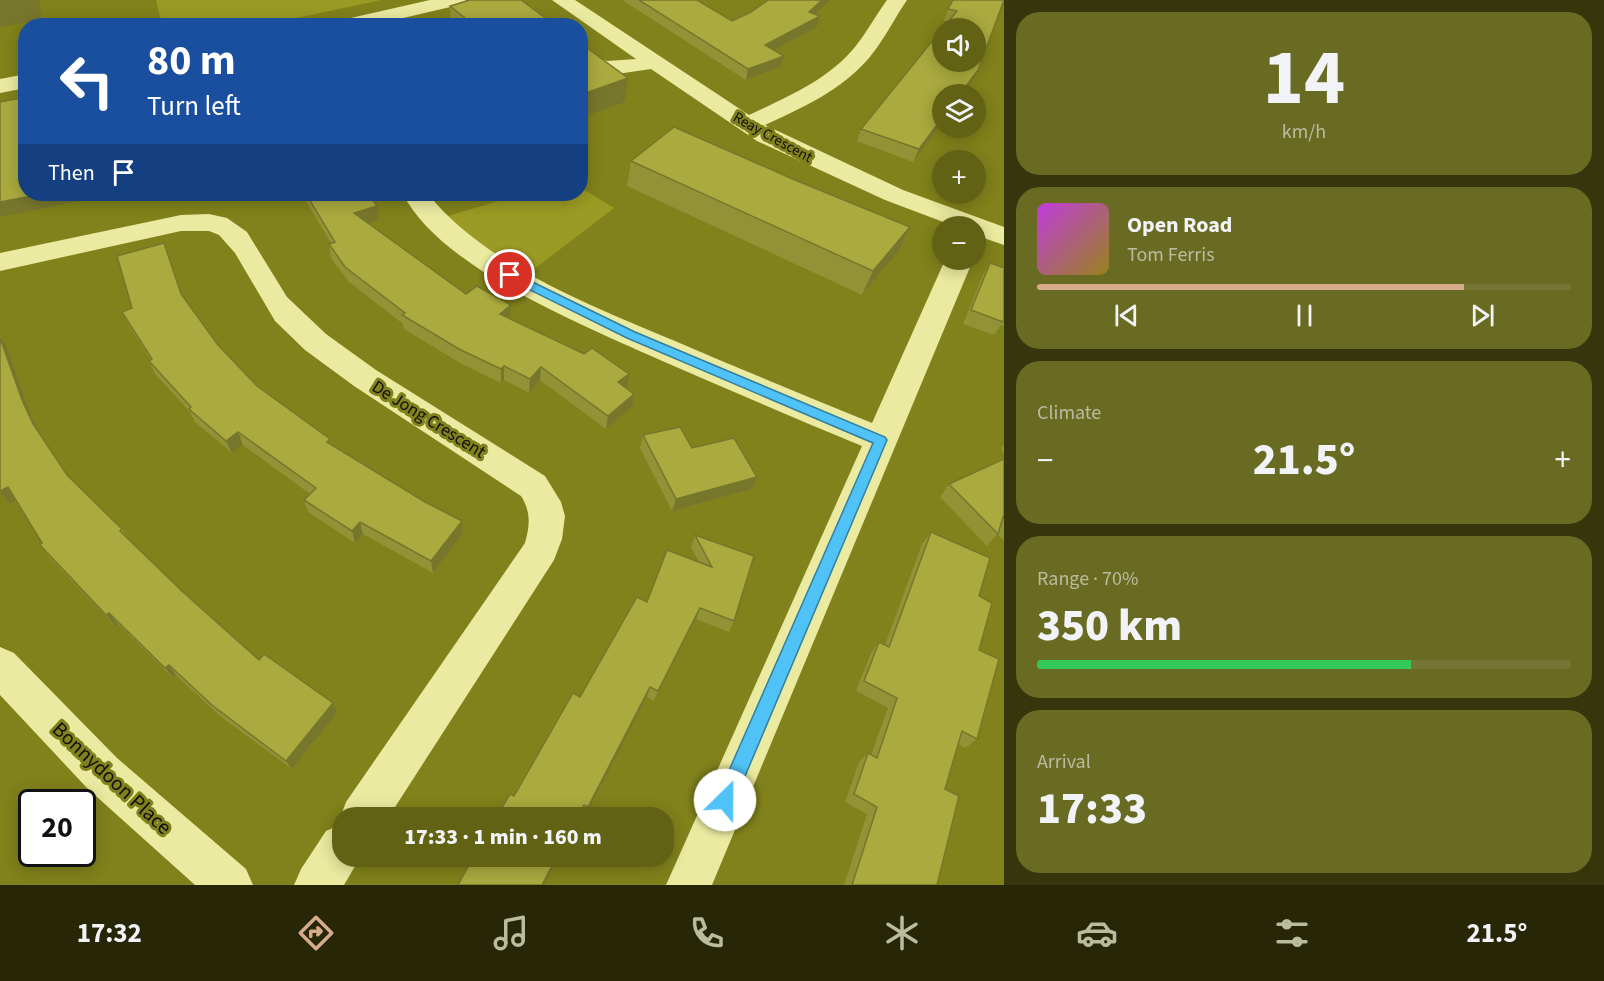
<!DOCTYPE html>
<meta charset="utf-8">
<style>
:root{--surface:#616214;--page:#6a6b22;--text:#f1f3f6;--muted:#babca0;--line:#757634;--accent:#d6ab8b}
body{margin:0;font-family:"Source Sans 3",sans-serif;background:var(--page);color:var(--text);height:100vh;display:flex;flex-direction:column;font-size:22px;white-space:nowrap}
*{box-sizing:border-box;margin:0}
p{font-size:20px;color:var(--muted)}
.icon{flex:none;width:33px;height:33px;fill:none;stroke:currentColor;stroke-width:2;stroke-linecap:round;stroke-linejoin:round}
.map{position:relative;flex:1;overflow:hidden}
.drawer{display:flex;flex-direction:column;gap:12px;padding:12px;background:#35360b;width:600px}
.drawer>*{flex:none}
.top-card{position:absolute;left:18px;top:18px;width:570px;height:183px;border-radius:24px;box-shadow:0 3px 15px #0003;background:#1a4fa0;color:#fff;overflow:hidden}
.controls{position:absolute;left:932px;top:18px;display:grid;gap:12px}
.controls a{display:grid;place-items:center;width:54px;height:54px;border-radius:50%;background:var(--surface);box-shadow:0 3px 15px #0003;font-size:30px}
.speed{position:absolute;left:18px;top:789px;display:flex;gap:12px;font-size:30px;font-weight:700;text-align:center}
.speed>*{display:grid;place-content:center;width:78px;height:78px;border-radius:50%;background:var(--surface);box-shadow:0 3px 15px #0003;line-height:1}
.speed .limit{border:3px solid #111;border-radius:9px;background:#fff;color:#111}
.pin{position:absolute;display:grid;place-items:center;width:51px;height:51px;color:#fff;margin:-26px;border:3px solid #fff;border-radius:50%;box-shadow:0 2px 6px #0007}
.me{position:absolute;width:66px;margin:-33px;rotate:23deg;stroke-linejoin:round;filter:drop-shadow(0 0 4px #0008)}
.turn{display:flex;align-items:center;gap:21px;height:126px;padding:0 30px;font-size:27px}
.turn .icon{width:78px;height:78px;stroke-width:2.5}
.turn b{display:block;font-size:42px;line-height:51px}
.then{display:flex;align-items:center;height:57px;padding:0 30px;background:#0003;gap:12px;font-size:22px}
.big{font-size:45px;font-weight:800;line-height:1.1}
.drawer .tile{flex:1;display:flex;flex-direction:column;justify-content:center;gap:9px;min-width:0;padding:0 21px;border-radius:24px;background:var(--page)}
.drawer .dial{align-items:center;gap:0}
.dial b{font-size:78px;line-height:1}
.song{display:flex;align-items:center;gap:18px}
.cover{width:72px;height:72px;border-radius:9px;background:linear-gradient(135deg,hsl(290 70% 55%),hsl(50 70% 35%))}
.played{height:6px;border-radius:3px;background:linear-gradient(90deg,var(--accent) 80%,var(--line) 80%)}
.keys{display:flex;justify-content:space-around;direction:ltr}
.heat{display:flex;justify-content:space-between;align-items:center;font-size:33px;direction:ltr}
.charge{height:9px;border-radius:4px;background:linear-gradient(90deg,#34c759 70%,var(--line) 0)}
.trip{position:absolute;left:332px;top:807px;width:342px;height:60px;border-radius:24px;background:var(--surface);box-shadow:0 3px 15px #0003;font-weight:800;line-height:60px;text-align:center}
.tab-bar{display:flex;height:96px;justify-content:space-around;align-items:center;background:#272708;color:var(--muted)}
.tab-bar .icon{width:42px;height:42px}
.tab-bar .current{color:var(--accent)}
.tab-bar b{font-size:27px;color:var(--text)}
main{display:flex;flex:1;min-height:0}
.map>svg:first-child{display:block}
.green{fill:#9b9a24}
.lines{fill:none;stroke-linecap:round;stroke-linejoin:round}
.minor{fill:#eaeaa0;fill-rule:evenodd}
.wall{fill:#929236}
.shaded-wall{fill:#77772c}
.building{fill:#aaaa3f;stroke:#77772c;stroke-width:1.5}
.route{fill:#4fc3f7;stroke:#337fa1;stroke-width:1.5}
.labels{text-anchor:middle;stroke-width:6;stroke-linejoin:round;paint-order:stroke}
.far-street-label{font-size:15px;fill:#111;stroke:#81821b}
.street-label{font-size:18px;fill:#111;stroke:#81821b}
.near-street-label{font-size:21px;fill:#111;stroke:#81821b}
</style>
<main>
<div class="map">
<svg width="1004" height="885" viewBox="0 0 1004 885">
<rect width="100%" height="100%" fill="#81821b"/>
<g class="green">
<path d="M156,0H381L264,25L157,26L161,21Z"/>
<path d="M581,188L614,208L525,276L444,217L523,194H580Z"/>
</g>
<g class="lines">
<g class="minor">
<path d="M430,0H466L463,4L369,26H330L333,22Z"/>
<path d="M552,0H575L749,115C787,97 828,80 855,47C867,32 876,15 887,0H907C894,19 884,40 869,58C842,90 802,108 765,125L903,190L1004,227V245L975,235V226H954L885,200L757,141L651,69L617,74L580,67V52L607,61L636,59Z"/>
<path d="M26,74V88L0,93V79Z"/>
<path d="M403,194H428C485,265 592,306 675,341C740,369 806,396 872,423L945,260H973L712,885H666L862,446C794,418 727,389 660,360C585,326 440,268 403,194Z"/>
<path d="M209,214L227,218L247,232L287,297L326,334L376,370L545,476L561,502L565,516L562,539L554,560L388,818H342V823L340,818L346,802L525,543C530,525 531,512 521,496L354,386L305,350L275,321L235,253L219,235L209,231H181L0,271V253L181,215Z"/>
<path d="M0,647L14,653L117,758L246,869L253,885H195L87,788L0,695Z"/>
<path d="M342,824V856H361L344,885H294L301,869L326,831Z"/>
</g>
</g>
<g class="wall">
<path d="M622,0H697L732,21L815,14L820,16L817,27L774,50L781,67L746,80Z"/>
<path d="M1004,5L1002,6L972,82L942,94V123L913,162L857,141L861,129L948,22L944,21L948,9Z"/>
<path d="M450,6L556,26H451Z"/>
<path d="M631,161L795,180L910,227L899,251L862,295L627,186Z"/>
<path d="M299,194H368L379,220L368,223L466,294L510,319L627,387L626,388L632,407L606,429L540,380L529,393L504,380L501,383L460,363L404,329L403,324L348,281L331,258L329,244L331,243L303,196Z"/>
<path d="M164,243L182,295L218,345L257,386L332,445L463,533L433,573L363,534L355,543L308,512L304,500L310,494L243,445L232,453L195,422L190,412L155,374L149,361L151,360L129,326L122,312L132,308Z"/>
<path d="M990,263L1004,268V326L1001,325L994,335L963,324L982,277Z"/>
<path d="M0,336L7,347L30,413L42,437L68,476L122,529L129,540L183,592L259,660L337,713L292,769L220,716L176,675L173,678L118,624L115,626L49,557L40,545L42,543L16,500L10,504L0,492Z"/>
<path d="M643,435L692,448L752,489L672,511L640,448Z"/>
<path d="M1004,444V455L1001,448Z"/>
<path d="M1004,459V541L997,534L987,546L940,497L949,484Z"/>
<path d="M931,532L979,596L977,739L965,748L958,744L945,789L937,885H844L867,814L845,802L859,762L868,753L871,755L888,708L856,691L871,653L879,642L885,645L922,544Z"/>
<path d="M695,535L754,556L734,621L729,632L696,619L654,701L647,697L586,815L582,812L579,818H496L514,796L580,697L647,602L699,562L691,547Z"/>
</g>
<g class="shaded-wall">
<path d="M15,0H40L41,20L0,27V2Z"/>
<path d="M822,0H830L806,22L809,12Z"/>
<path d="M820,16L817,27L763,56L765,45Z"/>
<path d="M784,56L781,67L746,80L748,69Z"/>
<path d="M978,70L972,82L963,94H960Z"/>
<path d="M628,78L625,102L580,118V95Z"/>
<path d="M942,118V123L913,162L919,149Z"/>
<path d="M41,194H113L0,217V202Z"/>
<path d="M377,206L379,220L357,227L354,213Z"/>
<path d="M910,227L899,251L862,295L873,271Z"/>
<path d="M511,305L510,318L500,314Z"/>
<path d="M0,336L7,347L30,413L42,437L33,424L22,400Z"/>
<path d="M504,366V380L501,383V369Z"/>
<path d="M541,367L540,380L529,393L530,379Z"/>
<path d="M629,374L627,387L616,396L618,382Z"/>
<path d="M634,394L632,407L606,429L608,416Z"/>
<path d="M238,432L243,445L232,453L226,441Z"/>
<path d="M757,477L752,489L672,511L676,499Z"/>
<path d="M8,487L18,499L10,504L0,492Z"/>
<path d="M462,521L463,533L433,573L431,561Z"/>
<path d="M360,522L363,534L355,543L352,531Z"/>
<path d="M700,608L696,619L654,701L658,691Z"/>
<path d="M109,613L118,624L115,626L106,615Z"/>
<path d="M169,665L176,675L173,678L165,668Z"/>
<path d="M650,687L647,697L586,815L588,807Z"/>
<path d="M333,703L337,713L292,769L286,761Z"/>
<path d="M584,805L579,818H577Z"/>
<path d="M557,856H559L544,885H542Z"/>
</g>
<g class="building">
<path d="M0,0H15L0,2Z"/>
<path d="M470,0H521L556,26H475L450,6Z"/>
<path d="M639,0H697L732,21L751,12L768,0H822L809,12L820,16L765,45L784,56L748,69Z"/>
<path d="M953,0H1004L978,70L960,94H942V118L919,149L861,129L942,29V62H975V28H943L957,11L948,9Z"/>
<path d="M580,43L628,78L580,95Z"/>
<path d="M26,97V194H41L0,202V102Z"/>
<path d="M674,127L795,180L910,227L873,271L631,161Z"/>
<path d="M306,194H368L377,206L354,213L466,294L477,286L511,305L500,314L584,354L592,348L629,374L618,382L634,394L608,416L541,367L530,379L504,366L501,369L459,349L402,315L405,313L345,267L329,244L335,242Z"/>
<path d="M164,243L181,294L218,345L257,386L330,439L327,442L425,502L462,521L431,561L360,522L352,531L304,500L316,488L238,432L226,441L189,409L191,407L149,361L152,359L122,312L132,308L117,256Z"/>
<path d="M990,263L1004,268V319L1003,322L971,310Z"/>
<path d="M0,338L22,400L33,424L67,475L122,529L120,531L183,592L259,660L264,654L333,703L286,761L213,706L169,665L165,668L109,613L106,615L40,545L42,543L8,487L0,491Z"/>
<path d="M680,427L692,448L734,438L757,477L676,499L643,435Z"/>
<path d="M1004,459V518L1003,517L998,534L949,484Z"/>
<path d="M931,532L990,558L979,596L992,603L979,650L999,659L977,739L962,731L945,789L959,796L937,885H852L877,807L854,794L868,753L877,758L897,698L864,681L879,642L889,647Z"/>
<path d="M695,535L754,556L734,621L700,608L658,691L650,687L588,807L584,805L577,818H496L510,794L514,796L573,693L580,697L637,597L647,602L667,550L712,567Z"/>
<path d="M474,856H557L542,885H458Z"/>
</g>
<path class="route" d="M510,271L635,332L885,437L887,440L732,807L725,809L719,807L716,800L873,443L627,338L506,278V272Z"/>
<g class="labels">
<g class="far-street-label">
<text transform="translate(773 137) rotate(29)" y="5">Reay Crescent</text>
</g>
<g class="street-label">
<text transform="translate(429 419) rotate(32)" y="6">De Jong Crescent</text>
</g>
<g class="near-street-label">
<text transform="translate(112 778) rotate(43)" y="7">Bonnydoon Place</text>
</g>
</g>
</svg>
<div class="controls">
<a><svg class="icon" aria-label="sound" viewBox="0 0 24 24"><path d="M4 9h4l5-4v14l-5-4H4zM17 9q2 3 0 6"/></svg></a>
<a><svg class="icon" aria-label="layers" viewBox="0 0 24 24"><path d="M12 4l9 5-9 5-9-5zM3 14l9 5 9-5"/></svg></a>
<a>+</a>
<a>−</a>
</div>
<div class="speed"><div class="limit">20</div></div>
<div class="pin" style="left:510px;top:275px;background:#d93025"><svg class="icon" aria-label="arrive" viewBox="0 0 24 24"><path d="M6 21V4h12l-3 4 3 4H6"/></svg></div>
<svg class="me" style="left:725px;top:800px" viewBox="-20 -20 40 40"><circle r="19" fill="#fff"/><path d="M0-13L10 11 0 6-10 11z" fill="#4fc3f7"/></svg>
<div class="trip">17:33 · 1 min · 160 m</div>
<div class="top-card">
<div class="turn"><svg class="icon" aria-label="left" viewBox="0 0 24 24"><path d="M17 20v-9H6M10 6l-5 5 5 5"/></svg><div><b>80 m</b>Turn left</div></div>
<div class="then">Then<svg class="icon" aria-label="arrive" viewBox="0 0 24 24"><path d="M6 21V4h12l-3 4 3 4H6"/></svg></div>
</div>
</div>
<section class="drawer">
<div class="tile dial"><b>14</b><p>km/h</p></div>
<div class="tile">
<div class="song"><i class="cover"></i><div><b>Open Road</b><p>Tom Ferris</p></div></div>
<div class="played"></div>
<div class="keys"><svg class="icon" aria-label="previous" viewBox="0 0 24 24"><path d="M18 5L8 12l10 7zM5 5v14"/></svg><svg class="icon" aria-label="pause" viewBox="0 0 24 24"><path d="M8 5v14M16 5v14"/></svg><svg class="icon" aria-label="next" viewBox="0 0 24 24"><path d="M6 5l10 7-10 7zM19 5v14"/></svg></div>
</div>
<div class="tile"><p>Climate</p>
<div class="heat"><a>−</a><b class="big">21.5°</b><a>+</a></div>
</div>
<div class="tile"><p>Range · 70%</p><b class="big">350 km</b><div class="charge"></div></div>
<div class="tile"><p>Arrival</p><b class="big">17:33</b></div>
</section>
</main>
<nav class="tab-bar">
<b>17:32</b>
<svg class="icon current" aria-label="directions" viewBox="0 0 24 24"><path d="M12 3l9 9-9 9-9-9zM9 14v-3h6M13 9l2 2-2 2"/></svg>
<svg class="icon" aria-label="music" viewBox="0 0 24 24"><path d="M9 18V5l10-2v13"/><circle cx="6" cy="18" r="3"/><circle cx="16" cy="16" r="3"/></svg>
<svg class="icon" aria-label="phone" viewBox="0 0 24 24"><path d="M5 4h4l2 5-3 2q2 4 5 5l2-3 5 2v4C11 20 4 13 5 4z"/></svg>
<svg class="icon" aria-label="climate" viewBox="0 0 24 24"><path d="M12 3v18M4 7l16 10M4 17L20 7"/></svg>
<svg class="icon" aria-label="car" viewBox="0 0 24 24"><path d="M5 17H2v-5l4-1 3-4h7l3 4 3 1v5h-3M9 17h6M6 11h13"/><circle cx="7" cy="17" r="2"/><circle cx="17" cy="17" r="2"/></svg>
<svg class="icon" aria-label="filters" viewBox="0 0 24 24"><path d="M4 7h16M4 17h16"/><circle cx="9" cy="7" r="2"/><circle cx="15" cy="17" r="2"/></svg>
<b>21.5°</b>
</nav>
